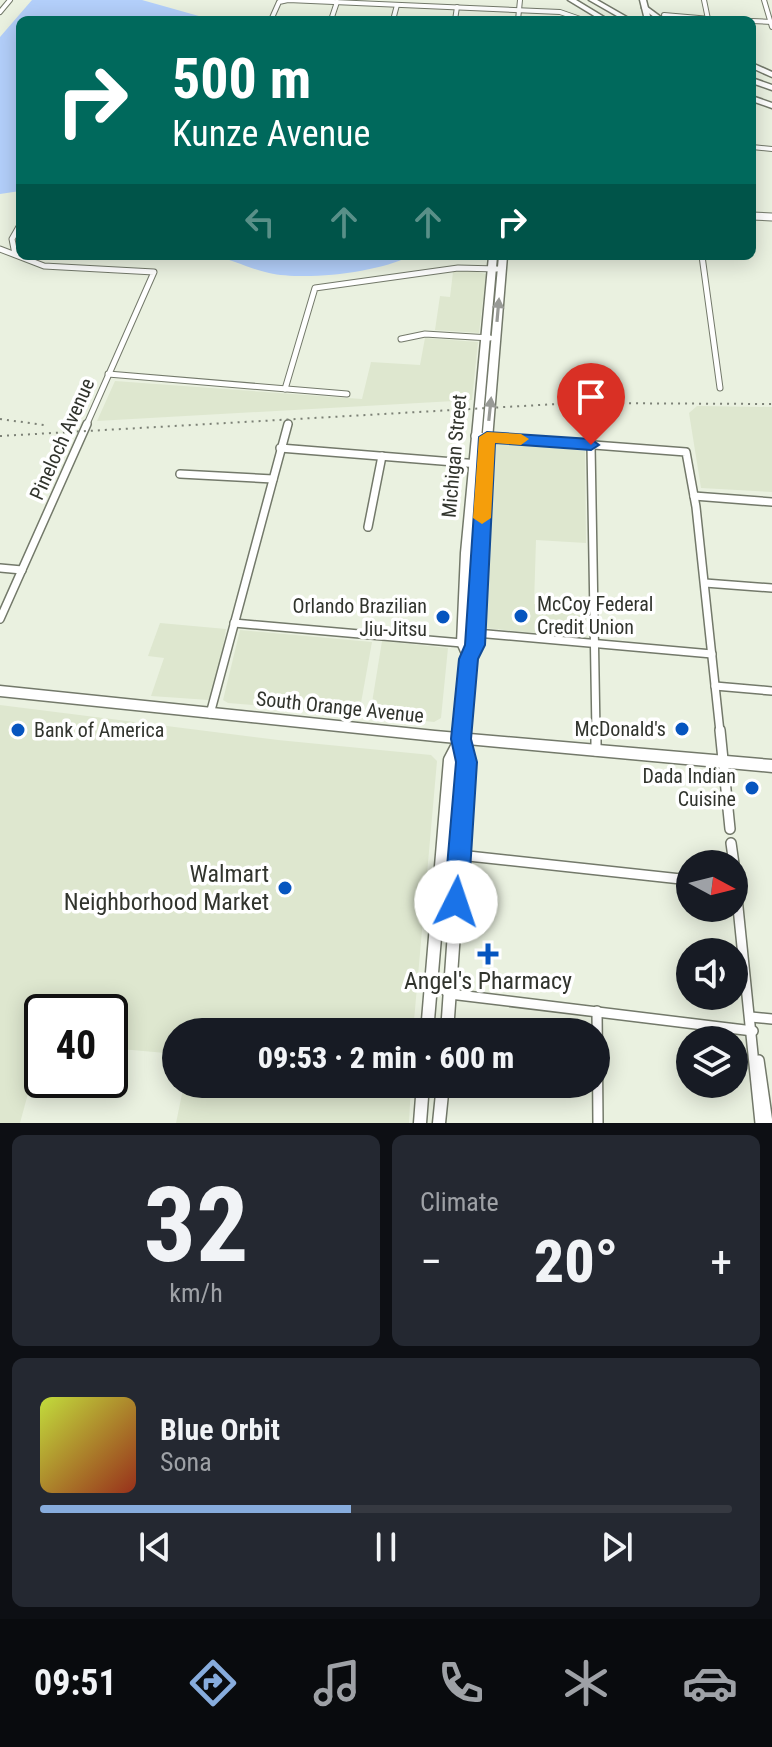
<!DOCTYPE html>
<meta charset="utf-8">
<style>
:root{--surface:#171b24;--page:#242831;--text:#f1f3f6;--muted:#9ea1a6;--line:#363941;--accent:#87acdd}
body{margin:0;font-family:"Roboto Condensed",sans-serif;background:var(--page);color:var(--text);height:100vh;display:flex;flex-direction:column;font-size:30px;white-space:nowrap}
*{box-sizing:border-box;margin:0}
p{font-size:26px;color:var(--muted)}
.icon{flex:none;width:44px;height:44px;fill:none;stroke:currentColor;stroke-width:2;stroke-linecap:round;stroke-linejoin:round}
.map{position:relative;height:1123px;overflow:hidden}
.side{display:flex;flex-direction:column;gap:12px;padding:12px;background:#0d0f14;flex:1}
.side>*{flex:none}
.banner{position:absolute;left:16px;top:16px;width:740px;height:244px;border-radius:12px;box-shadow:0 4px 20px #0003;background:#00695c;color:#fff;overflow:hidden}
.needle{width:52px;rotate:97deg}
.fabs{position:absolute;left:676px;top:850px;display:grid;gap:16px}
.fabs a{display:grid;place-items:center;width:72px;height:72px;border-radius:50%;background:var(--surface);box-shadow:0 4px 20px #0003;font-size:40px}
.speed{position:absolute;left:24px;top:994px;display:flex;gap:16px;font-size:40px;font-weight:700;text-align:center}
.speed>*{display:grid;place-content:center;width:104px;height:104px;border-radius:50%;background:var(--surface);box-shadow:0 4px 20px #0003;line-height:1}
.speed .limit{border:4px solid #111;border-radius:12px;background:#fff;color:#111}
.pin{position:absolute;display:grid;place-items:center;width:68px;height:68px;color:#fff;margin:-82px -34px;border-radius:50% 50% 50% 0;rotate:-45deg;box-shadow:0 0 8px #0007}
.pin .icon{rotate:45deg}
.me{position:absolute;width:88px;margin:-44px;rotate:4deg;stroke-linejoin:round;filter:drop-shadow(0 0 6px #0008)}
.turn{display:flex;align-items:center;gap:28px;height:168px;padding:0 24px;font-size:36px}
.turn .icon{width:104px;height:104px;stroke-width:2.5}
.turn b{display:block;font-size:56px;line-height:68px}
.lanes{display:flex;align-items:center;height:76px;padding:0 24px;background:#0003;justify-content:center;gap:40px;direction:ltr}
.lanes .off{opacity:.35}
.big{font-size:60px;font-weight:800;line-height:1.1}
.side .tile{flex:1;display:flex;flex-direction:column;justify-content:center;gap:12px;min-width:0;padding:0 28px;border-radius:12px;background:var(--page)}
.side .dial{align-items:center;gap:0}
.dial b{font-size:104px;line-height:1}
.song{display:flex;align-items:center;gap:24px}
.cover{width:96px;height:96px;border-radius:12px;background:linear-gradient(135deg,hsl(70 70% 55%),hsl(10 70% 35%))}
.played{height:8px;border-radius:4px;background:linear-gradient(90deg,var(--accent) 45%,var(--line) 45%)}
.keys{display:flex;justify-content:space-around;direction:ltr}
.heat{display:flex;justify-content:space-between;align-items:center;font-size:44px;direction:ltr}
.side .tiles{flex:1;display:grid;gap:12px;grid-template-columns:1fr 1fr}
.tile:last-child{grid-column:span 2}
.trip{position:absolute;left:162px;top:1018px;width:448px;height:80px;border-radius:40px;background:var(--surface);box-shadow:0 4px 20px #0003;font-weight:800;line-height:80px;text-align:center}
.dock{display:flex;height:128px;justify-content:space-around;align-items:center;background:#090b0e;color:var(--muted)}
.dock .icon{width:56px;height:56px}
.dock .on{color:var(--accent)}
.dock b{font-size:36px;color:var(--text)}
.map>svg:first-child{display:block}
.built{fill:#dee7cf}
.water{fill:#b3cffa}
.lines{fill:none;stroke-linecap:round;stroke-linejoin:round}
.minor-far3-casing{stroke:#73796a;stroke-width:6}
.minor-far2-casing{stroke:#73796a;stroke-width:7}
.minor-far1-casing{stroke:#73796a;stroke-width:10}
.minor-casing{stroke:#73796a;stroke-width:12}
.tertiary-far1-casing{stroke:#73796a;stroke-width:9}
.tertiary-casing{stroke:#73796a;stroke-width:15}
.secondary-casing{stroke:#73796a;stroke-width:3}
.primary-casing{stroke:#73796a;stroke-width:3}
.motorway-casing{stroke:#73796a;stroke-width:3}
.minor-far3{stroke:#fff;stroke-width:4}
.minor-far2{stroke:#fff;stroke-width:5}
.minor-far1{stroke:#fff;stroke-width:7}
.minor{stroke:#fff;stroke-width:9}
.tertiary-far1{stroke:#fff;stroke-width:7}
.tertiary{stroke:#fff;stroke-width:12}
.secondary{fill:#fff;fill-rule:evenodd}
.primary{fill:#fff;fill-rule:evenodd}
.motorway{fill:#fff;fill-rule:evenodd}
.rail{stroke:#7c8176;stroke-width:2;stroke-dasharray:2 5;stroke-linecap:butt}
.oneway{fill:#989a96}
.route{fill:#1a73e8;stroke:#114b97;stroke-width:2}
.slow{fill:#f59e0b}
.poi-dot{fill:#0655bf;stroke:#fff;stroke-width:3}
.labels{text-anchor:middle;stroke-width:7;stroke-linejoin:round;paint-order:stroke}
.street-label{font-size:20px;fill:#31342d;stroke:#fff}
.poi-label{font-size:20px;fill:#31342d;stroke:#fff;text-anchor:end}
.near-poi-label{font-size:24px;fill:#31342d;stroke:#fff;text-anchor:end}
</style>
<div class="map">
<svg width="772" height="1123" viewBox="0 0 772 1123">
<rect width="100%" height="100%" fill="#eaf1e0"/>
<g class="built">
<path d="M469,270L486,274L479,333L435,330L440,296L450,297L453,272Z"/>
<path d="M425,338L478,342L472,400L97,421L115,381L362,399L371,362L420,365Z"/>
<path d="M697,406L772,407V492L701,488L689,413Z"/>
<path d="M504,443L585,451L586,543L536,540L534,604L588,611L589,631L586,638L485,628L495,445Z"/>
<path d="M160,623L226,629L221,660L209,700L151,696L164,658L148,656Z"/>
<path d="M240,630L372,642L359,714L228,703L223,700Z"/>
<path d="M382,641L448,648L441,718L434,722L370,715Z"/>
<path d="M0,705L278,740L431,755L437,761L413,1032H176V1054L110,1048V1012H42V1042L20,1123H0Z"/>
<path d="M184,1084H411L409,1123H176Z"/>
</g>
<g class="water">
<path d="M32,0H142L213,20H20V191L0,194V37Z"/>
<path d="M215,256H410C377,273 305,281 269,273C250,269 234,260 215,256Z"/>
</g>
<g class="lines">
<defs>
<g id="minor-far3">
<path d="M704,0L708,19"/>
<path d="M764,0L772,27"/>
<path d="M0,12L10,0"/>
<path d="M664,15L722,20"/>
<path d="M271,20L279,2L288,0L560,12L583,20"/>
<path d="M331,20L337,2"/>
<path d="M393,20L397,5"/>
<path d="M455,20L457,7"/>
<path d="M518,20L520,0"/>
<path d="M752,21L772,22"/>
<path d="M752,147L772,149"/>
</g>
<g id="minor-far2">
<path d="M0,249L44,266L154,272L86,426"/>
<path d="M15,254L12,239L20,225"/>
<path d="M702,256L720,388"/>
<path d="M401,339L425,334L490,338"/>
<path d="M108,374L347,394"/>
<path d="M285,389L315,288L458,268L497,269"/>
</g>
<g id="minor-far1">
<path d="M475,436L686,452L696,507L720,732"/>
<path d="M591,445L596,732"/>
<path d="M280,448L479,464"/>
<path d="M180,474L273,479"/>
<path d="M694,496L772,502"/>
<path d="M368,527L382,456"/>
<path d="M0,568L22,570"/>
<path d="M705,583L772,588"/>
<path d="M0,619L87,424"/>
<path d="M234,623L462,643"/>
<path d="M476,633L712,654"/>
<path d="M715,686L772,691"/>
<path d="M210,714L288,424"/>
</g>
<g id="minor">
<path d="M596,730V751"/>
<path d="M720,730L730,829"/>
<path d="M731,843L734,864"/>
<path d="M459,855L690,880"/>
<path d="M734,868L760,1123"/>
<path d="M431,980L450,994L753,1031"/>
<path d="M597,1011L598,1123"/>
<path d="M751,1017L772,1019"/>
<path d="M759,1060L768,1123"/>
</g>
<path id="tertiary-far1" d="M752,216L772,217"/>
<g id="tertiary">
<path d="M427,1032L450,760L461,739"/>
<path d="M447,1032L466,762L461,739"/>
<path d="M420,1123L423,1084"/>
<path d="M439,1123L443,1084"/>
</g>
<g id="secondary">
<path d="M640,0H646L651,20H645Z"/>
<path d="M489,256H497L471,553L467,643L469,647L480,464L499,256H507L490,464L480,645L474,659L467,739L465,742L461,744L457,742L455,739L464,659L457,643L461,553Z"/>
</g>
<path id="primary" d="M0,686L435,731L772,760V772L435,741L0,696Z"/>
<g id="motorway">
<path d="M568,0H576L609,20H601Z"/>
<path d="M589,0H597L632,20H624Z"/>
<path d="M642,6H646L665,20H658L642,8Z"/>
<path d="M752,63L772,72V77L752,68Z"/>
<path d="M752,78L772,85V90L752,83Z"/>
<path d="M752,96L772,103V108L752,101Z"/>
</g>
</defs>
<use href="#minor-far3" class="minor-far3-casing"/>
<use href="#minor-far2" class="minor-far2-casing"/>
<use href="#minor-far1" class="minor-far1-casing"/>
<use href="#minor" class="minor-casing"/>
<use href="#tertiary-far1" class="tertiary-far1-casing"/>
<use href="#tertiary" class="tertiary-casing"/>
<use href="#secondary" class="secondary-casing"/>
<use href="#primary" class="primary-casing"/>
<use href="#motorway" class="motorway-casing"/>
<use href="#minor-far3" class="minor-far3"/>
<use href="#minor-far2" class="minor-far2"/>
<use href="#minor-far1" class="minor-far1"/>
<use href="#minor" class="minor"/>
<use href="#tertiary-far1" class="tertiary-far1"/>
<use href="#tertiary" class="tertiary"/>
<use href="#secondary" class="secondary"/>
<use href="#primary" class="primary"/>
<use href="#motorway" class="motorway"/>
<g class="rail">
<path d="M0,419L44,425"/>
<path d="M0,436L575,403L772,404"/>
</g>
</g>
<defs><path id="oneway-solid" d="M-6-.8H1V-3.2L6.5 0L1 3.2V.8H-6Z" transform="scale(2)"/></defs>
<g class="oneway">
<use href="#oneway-solid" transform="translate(498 310) rotate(-85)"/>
<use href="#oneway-solid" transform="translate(490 409) rotate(-84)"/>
</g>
<path class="route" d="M487,432L591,439L599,445L591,450L495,443L485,645L478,659L471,739L477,762L468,902L464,910L456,913L448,910L444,902L456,762L451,739L459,659L465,645L479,437Z"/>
<path class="slow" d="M487,432L521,434L529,439L521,445L495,443L491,518L482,524L473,518L479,437Z"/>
<g class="poi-dot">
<circle cx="521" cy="616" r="8"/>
<circle cx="443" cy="617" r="8"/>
<circle cx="682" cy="729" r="8"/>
<circle cx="18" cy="730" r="8"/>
<circle cx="752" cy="788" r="8"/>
<circle cx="285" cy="888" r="8"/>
<path d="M484 942h8v8h8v8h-8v8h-8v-8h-8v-8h8z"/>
</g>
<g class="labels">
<g class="street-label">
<text transform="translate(62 439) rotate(-66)" y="7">Pineloch Avenue</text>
<text transform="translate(454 456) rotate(-85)" y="7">Michigan Street</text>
<text transform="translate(340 707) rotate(6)" y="7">South Orange Avenue</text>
</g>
<g class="poi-label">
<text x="537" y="611" text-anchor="start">McCoy Federal<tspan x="537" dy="23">Credit Union</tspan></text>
<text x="427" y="613">Orlando Brazilian<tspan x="427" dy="23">Jiu-Jitsu</tspan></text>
<text x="666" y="736">McDonald's</text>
<text x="34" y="737" text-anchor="start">Bank of America</text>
<text x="736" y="783">Dada Indian<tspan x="736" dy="23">Cuisine</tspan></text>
</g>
<g class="near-poi-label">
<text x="269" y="882">Walmart<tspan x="269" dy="28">Neighborhood Market</tspan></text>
<text x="488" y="989" text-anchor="middle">Angel's Pharmacy</text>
</g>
</g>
</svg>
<div class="fabs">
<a><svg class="needle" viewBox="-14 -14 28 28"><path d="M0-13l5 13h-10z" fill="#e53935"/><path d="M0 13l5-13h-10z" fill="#9ea1a6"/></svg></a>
<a><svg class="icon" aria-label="sound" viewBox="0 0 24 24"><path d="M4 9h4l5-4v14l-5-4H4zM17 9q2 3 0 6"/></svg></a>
<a><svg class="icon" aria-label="layers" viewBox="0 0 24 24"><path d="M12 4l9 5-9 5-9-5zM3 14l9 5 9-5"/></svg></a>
</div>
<div class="speed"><div class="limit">40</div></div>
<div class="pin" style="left:591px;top:445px;background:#d93025"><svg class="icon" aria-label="arrive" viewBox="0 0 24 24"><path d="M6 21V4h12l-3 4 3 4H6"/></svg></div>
<svg class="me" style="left:456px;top:902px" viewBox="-20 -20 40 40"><circle r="19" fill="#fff"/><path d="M0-13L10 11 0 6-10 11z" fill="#1a73e8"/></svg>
<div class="trip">09:53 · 2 min · 600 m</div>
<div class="banner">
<div class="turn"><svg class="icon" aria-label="right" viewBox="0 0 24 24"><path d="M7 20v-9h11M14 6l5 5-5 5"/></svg><div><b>500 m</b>Kunze Avenue</div></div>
<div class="lanes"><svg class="icon off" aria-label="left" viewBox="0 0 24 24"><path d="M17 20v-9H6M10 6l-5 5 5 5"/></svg><svg class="icon off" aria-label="ahead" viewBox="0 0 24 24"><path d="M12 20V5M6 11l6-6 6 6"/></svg><svg class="icon off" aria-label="ahead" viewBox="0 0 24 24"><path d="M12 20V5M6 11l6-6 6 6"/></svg><svg class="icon" aria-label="right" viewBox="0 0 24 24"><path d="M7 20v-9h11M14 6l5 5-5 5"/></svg></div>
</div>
</div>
<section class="side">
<div class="tiles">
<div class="tile dial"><b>32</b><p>km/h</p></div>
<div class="tile"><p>Climate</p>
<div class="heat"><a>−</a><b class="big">20°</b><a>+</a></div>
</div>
<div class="tile">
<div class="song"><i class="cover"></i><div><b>Blue Orbit</b><p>Sona</p></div></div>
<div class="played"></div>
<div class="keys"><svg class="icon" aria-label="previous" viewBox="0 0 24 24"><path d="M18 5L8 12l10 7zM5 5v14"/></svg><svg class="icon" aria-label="pause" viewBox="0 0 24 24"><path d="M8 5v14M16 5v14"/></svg><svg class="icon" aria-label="next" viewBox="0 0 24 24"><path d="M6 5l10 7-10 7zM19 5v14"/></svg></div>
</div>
</div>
</section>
<nav class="dock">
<b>09:51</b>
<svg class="icon on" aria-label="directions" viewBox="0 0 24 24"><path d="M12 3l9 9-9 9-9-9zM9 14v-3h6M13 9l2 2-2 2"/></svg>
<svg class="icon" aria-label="music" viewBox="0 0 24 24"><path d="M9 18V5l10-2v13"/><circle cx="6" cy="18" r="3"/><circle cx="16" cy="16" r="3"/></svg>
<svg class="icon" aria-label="phone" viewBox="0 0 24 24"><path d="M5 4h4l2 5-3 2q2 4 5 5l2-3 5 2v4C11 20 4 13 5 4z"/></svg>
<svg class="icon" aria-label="climate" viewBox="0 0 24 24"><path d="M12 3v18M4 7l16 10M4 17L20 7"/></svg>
<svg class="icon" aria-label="car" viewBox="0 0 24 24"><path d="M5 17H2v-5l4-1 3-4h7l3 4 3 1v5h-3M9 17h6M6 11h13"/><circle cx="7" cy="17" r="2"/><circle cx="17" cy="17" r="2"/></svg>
</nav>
